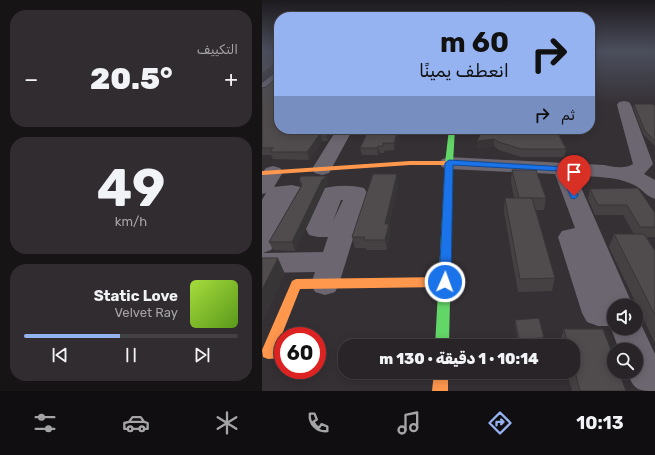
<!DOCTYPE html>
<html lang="ar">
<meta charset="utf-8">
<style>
:root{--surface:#282427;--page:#302c2f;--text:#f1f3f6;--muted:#a5a4a7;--line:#444144;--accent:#95b2f1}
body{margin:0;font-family:Rubik,"Noto Naskh Arabic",sans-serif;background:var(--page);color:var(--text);direction:rtl;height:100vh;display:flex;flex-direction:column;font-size:15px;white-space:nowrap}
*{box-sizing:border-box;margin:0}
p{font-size:13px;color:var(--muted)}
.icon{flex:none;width:22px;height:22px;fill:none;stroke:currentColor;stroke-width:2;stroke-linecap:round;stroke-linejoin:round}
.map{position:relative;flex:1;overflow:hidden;direction:ltr}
.sheet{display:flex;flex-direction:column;gap:10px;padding:10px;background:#161415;width:262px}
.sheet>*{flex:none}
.hud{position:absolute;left:12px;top:12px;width:321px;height:122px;border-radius:16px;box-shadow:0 2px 10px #0003,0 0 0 1px var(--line);direction:rtl;background:#95b2f1;color:#111;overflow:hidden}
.buttons{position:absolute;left:345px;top:299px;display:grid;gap:8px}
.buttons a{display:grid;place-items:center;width:36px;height:36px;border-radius:50%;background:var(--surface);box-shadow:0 2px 10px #0003,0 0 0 1px var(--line);font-size:20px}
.speed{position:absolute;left:12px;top:327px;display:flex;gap:8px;font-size:20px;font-weight:700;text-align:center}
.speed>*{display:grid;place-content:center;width:52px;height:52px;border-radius:50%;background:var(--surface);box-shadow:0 2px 10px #0003,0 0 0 1px var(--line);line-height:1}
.speed .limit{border:6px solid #d22;background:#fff;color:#111}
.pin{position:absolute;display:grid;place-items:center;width:34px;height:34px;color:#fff;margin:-41px -17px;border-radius:50% 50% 50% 0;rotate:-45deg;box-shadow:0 0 4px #0007}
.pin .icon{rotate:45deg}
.me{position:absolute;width:44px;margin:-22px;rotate:2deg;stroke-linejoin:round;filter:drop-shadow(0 0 3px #0008)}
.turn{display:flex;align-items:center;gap:14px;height:84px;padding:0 20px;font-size:18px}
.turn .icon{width:52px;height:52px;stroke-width:2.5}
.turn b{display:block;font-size:28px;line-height:34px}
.then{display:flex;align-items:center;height:38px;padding:0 20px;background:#0003;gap:8px;font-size:15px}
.big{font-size:30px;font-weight:800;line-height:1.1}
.sheet .widget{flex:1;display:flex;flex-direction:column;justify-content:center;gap:6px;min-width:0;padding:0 14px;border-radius:16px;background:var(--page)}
.sheet .dial{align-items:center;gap:0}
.dial b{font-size:52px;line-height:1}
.song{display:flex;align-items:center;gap:12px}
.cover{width:48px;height:48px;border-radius:6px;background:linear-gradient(135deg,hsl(80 70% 55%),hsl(90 70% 35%))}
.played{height:4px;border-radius:2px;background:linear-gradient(90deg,var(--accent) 45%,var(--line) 45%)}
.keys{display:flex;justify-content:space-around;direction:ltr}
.heat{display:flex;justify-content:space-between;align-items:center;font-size:22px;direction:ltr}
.trip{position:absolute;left:76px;top:339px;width:242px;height:40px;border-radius:16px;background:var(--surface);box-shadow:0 2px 10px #0003,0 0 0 1px var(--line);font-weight:800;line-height:40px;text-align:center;direction:rtl}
.tab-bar{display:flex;height:64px;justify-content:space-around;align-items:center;background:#100e10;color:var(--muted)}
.tab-bar .icon{width:28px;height:28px}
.tab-bar .current{color:var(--accent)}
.tab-bar b{font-size:18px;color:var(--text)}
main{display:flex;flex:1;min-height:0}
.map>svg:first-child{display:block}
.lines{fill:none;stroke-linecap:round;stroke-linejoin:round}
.street{fill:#6c6671;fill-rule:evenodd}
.fast{fill:#63d668;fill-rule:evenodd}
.slow{fill:#ff974d;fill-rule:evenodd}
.wall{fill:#454143}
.shaded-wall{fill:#383537}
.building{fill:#504c4e;stroke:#383537}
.route{fill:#1a73e8;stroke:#114b97}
</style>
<main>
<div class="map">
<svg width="393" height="391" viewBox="0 0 393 391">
<rect width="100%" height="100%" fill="#353034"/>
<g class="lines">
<g class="street">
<path d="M17,72V82L5,92L0,93V83L13,73Z"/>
<path d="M362,101L367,102L369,105L391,164L382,174L393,180V199C383,196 379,187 370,184C353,176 332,177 314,176L371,306H352V328H374V317L376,318L393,354V391C374,391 372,389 365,372H374V350H357L349,328L350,326H336L325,322L320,313L296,237L300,231L313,228L293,174L187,169L180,167L177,163L180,159L187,157L342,165C350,167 364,169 371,164L355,105L357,102Z"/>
<path d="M75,129H91L67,173L60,175L53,173L50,169Z"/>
<path d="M11,166L18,168L21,172L12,187L30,185L38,187L41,192L9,250L1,253L61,252L66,237H56L47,235L44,229L63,188C76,185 89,185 102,188L105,193L77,284L73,292L63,295L53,292L49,284L53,272L0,273V200L4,193L0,194V173L4,168ZM79,200H81L71,221Z"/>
</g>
<path class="fast" d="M187,129H193L191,163L187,346H173L183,163Z"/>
<g class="slow">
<path d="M148,161H187L191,163L187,165H148L0,175V171Z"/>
<path d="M183,277L187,279L189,282L187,285L183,287L38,289L17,342L21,341V358L6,359L1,357L0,350L30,281L34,279Z"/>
<path d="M172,372H186V391H170Z"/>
</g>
</g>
<g class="wall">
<path d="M17,51V129H73L66,141H60L47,160L11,159L9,155H0V88L4,87L16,77V71L12,72Z"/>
<path d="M372,104L393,105V146L381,134L371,107Z"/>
<path d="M107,129H138L132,150L122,151V153H118L116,155H100L98,148Z"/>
<path d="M221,129L304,149L302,157H259L237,150L232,146L215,148V141Z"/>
<path d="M250,170L284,198L282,210H274L293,278L290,291L256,292L242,211L243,198H252L249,182Z"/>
<path d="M37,179L67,184L62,187L33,251L11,250L7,242L39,186Z"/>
<path d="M136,184L127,225L128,235L125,250H104V248H93L90,237Z"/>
<path d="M376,188L393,227V237H385L393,251V343L347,247L352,234H372L361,215H333L326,199L328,189Z"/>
<path d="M253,320L282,338L281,342L256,343L253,324Z"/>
<path d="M302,329L364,391H310L305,372H311V346H299L298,342Z"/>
</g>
<g class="shaded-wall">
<path d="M16,65L17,71L12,72L0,81V74L10,66Z"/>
<path d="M67,129H73L66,141L64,134Z"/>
<path d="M136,129H138L132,150V143Z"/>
<path d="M58,134L60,141L47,160L45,152Z"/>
<path d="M232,139V146L215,148V141Z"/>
<path d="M116,146L118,153L116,155L115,148Z"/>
<path d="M135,174L136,184L127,225L128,235L125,250L123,240V224Z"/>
<path d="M65,176L67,184L62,187L33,251L30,242L60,180Z"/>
<path d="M16,258L23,274L0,323V290Z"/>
</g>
<g class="building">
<path d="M0,51H17V129H67L64,134H58L45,152H8L11,148H0V88L4,87L16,77V65L10,66L0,74Z"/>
<path d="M372,104H389L393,105V141L383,131Z"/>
<path d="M107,129H136L132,143H121V146H116L115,148H98Z"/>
<path d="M221,129H294L304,149H259L237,142L232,139L215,141Z"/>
<path d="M250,170H274L284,198H257Z"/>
<path d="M111,174H135L123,224H127L123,240H102L103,237H90Z"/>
<path d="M39,176H65L60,180L30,242H7L40,185L37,179Z"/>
<path d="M376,188L393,213V227H378L365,205H336L328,189Z"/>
<path d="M243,198H270L293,278L258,279Z"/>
<path d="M352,234H382L393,251V315Z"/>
<path d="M0,258H16L0,290Z"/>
<path d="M277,318L282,338L257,339L253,320Z"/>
<path d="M302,329H341L352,358V372H357L364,391H318L311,364V346H306Z"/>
</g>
<linearGradient id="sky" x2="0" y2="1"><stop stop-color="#1d1a1d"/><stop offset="0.48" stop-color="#4b4e5c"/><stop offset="1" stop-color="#4b4e5c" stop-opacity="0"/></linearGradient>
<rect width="393" height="106" fill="url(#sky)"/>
<path class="route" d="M187,160L304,167L316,196L312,199L309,198L298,171L191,165L189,282L187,285L183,287L179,285L177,282L183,163Z"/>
</svg>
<div class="buttons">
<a><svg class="icon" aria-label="sound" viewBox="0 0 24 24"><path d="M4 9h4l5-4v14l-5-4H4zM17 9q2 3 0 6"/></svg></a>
<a><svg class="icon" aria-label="search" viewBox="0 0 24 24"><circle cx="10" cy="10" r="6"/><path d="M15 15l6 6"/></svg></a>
</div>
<div class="speed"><div class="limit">60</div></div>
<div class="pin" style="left:312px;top:196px;background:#d93025"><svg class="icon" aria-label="arrive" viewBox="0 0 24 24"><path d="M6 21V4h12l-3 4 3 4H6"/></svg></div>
<svg class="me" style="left:183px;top:282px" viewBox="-20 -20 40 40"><circle r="17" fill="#1a73e8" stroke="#fff" stroke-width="3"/><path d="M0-11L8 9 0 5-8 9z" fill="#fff"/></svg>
<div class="trip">10:14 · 1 دقيقة · 130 m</div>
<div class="hud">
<div class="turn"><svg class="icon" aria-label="right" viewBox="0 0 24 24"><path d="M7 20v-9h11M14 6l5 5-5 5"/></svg><div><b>60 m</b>انعطف يمينًا</div></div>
<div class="then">ثم<svg class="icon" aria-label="right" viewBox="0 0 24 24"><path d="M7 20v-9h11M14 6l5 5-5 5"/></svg></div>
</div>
</div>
<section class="sheet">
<div class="widget"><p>التكييف</p>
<div class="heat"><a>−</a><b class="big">20.5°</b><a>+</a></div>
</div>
<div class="widget dial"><b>49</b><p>km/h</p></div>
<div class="widget">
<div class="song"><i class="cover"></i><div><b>Static Love</b><p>Velvet Ray</p></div></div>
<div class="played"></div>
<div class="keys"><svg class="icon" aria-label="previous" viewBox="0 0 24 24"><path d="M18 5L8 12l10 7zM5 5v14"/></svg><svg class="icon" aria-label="pause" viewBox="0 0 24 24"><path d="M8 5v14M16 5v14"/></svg><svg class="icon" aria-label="next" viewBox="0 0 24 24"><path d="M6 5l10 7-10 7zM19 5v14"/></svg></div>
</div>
</section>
</main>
<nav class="tab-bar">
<b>10:13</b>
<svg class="icon current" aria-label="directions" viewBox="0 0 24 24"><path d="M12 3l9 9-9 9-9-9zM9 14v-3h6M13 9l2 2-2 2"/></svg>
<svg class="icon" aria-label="music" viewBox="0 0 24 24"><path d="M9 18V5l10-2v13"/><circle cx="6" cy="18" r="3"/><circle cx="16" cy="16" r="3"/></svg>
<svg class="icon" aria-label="phone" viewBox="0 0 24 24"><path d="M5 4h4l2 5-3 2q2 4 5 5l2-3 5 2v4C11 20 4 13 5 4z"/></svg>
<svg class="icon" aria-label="climate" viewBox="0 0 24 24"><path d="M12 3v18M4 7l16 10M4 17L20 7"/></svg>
<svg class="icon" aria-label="car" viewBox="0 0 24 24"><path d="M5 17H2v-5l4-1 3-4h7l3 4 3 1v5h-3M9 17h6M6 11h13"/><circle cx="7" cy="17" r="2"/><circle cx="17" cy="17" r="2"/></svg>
<svg class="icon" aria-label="filters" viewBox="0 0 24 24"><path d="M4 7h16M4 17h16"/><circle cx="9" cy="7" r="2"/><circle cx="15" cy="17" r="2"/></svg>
</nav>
